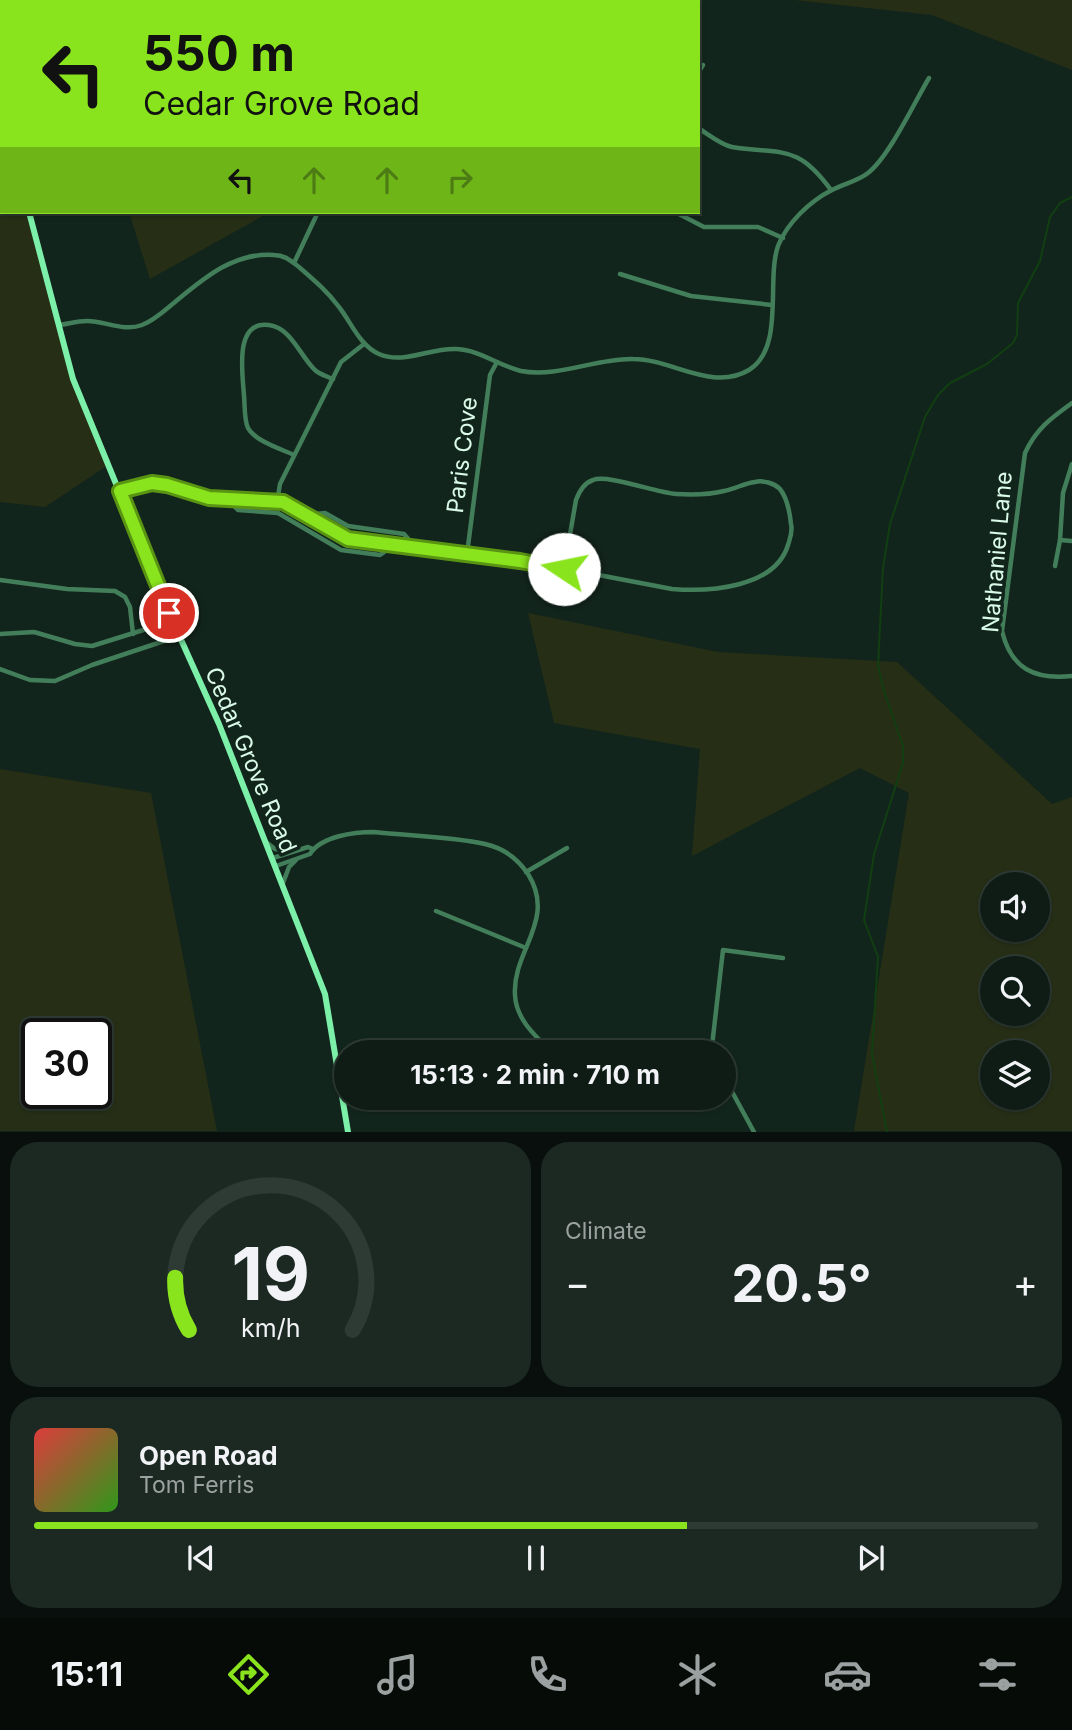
<!DOCTYPE html>
<meta charset="utf-8">
<style>
:root{--surface:#0e1c15;--page:#1c2922;--text:#f1f3f6;--muted:#9ba1a0;--line:#2e3a34;--accent:#8ae41d}
body{margin:0;font-family:Inter,sans-serif;background:var(--page);color:var(--text);height:100vh;display:flex;flex-direction:column;font-size:26px;white-space:nowrap}
*{box-sizing:border-box;margin:0}
p{font-size:23px;color:var(--muted)}
.icon{flex:none;width:38px;height:38px;fill:none;stroke:currentColor;stroke-width:2;stroke-linecap:round;stroke-linejoin:round}
.map{position:relative;height:1132px;overflow:hidden}
.sheet{display:flex;flex-direction:column;gap:10px;padding:10px;background:#080f0c;flex:1}
.sheet>*{flex:none}
.hud{position:absolute;left:0px;top:0px;width:700px;height:214px;box-shadow:0 2px 5px #0004,0 0 0 2px var(--line);background:#8ae41d;color:#111;overflow:hidden}
.fabs{position:absolute;left:980px;top:872px;display:grid;gap:14px}
.fabs a{display:grid;place-items:center;width:70px;height:70px;border-radius:50%;background:var(--surface);box-shadow:0 2px 5px #0004,0 0 0 2px var(--line);font-size:35px}
.speed{position:absolute;left:21px;top:1018px;display:flex;gap:14px;font-size:35px;font-weight:700;text-align:center}
.speed>*{display:grid;place-content:center;width:91px;height:91px;border-radius:50%;background:var(--surface);box-shadow:0 2px 5px #0004,0 0 0 2px var(--line);line-height:1}
.speed .limit{border:4px solid #111;border-radius:10px;background:#fff;color:#111}
.pin{position:absolute;display:grid;place-items:center;width:60px;height:60px;color:#fff;margin:-30px;border:4px solid #fff;border-radius:50%;box-shadow:0 2px 7px #0007}
.me{position:absolute;width:77px;margin:-38px;rotate:281deg;stroke-linejoin:round;filter:drop-shadow(0 0 5px #0008)}
.turn{display:flex;align-items:center;gap:24px;height:147px;padding:0 28px;font-size:32px}
.turn .icon{width:91px;height:91px;stroke-width:2.5}
.turn b{display:block;font-size:49px;line-height:60px}
.lanes{display:flex;align-items:center;height:66px;padding:0 28px;background:#0003;justify-content:center;gap:35px;direction:ltr}
.lanes .off{opacity:.35}
.big{font-size:52px;font-weight:700;line-height:1.1}
.sheet .card{flex:1;display:flex;flex-direction:column;justify-content:center;gap:10px;min-width:0;padding:0 24px;border-radius:28px;background:var(--page)}
.sheet .dial{align-items:center;gap:0}
.dial svg{height:182px;overflow:visible;fill:none;stroke:var(--line);stroke-width:7;stroke-linecap:round;text-anchor:middle}
.dial text{fill:var(--text);stroke:none}
.song{display:flex;align-items:center;gap:21px}
.cover{width:84px;height:84px;border-radius:10px;background:linear-gradient(135deg,hsl(0 70% 55%),hsl(110 70% 35%))}
.played{height:7px;border-radius:4px;background:linear-gradient(90deg,var(--accent) 65%,var(--line) 65%)}
.keys{display:flex;justify-content:space-around;direction:ltr}
.heat{display:flex;justify-content:space-between;align-items:center;font-size:38px;direction:ltr}
.sheet .tiles{flex:1;display:grid;gap:10px;grid-template-columns:1fr 1fr}
.card:last-child{grid-column:span 2}
.trip{position:absolute;left:334px;top:1040px;width:402px;height:70px;border-radius:35px;background:var(--surface);box-shadow:0 2px 5px #0004,0 0 0 2px var(--line);font-weight:700;line-height:70px;text-align:center}
.tab-bar{display:flex;height:112px;justify-content:space-around;align-items:center;background:#060b08;color:var(--muted)}
.tab-bar .icon{width:49px;height:49px}
.tab-bar .active{color:var(--accent)}
.tab-bar b{font-size:32px;color:var(--text)}
.map>svg:first-child{display:block}
.green{fill:#262e16;fill-rule:evenodd}
.lines{fill:none;stroke-linecap:round;stroke-linejoin:round}
.stream{stroke:#113f11;stroke-width:2}
.minor{stroke:#437e5a;stroke-width:4.5}
.secondary{stroke:#7cefa8;stroke-width:6}
.route-casing{stroke:#5a9413;stroke-width:18}
.route{stroke:#8ae41d;stroke-width:12}
.labels{text-anchor:middle;stroke-width:7;stroke-linejoin:round;paint-order:stroke}
.street-label{font-size:23px;fill:#dafbe9;stroke:#12251c}
</style>
<div class="map">
<svg width="1072" height="1132" viewBox="0 0 1072 1132">
<rect width="100%" height="100%" fill="#12251c"/>
<g class="green">
<path d="M794,0H1072V70L932,15Z"/>
<path d="M0,126L2,212H28L71,367L111,463L45,507L0,502Z"/>
<path d="M129,212H262L261,217L150,279Z"/>
<path d="M528,613L718,652L897,662L1052,804L1072,797V1131H854L909,793L860,768L692,856L700,749L554,723ZM992,884H1038V929H992ZM992,968H1038V1013H992ZM992,1052H1038V1097H992Z"/>
<path d="M0,769L151,793L217,1131H0ZM96,1034V1094H37V1034Z"/>
</g>
<g class="lines">
<g class="stream">
<path d="M264,2L266,0"/>
<path d="M887,1132L872,1054L878,957L864,920L874,854L903,763V746L884,691L878,666L883,568L890,524L925,417L938,395L950,383L987,364L1013,343L1017,335L1018,303L1040,261L1050,217L1060,203L1072,197"/>
</g>
<g class="minor">
<path d="M98,2L100,0"/>
<path d="M698,73L703,65"/>
<path d="M698,128C708,134 721,145 732,147C782,155 797,143 831,190"/>
<path d="M675,212L704,227H758L783,238"/>
<path d="M294,263L318,212"/>
<path d="M620,274L691,296L772,305"/>
<path d="M59,325C68,324 77,321 87,321C105,321 124,332 142,325C155,320 165,310 175,302C204,278 234,252 274,255C285,255 291,261 299,267C314,280 327,291 339,307C351,322 360,346 379,354C404,365 431,347 457,349C479,350 500,366 521,371C559,378 596,358 633,359C672,359 712,392 749,370C785,348 766,280 778,246C787,223 810,201 832,190C843,184 858,181 868,173C889,157 914,103 929,78"/>
<path d="M1072,403C1051,418 1036,429 1025,453L1002,631C1011,669 1035,680 1072,676"/>
<path d="M294,455C281,449 255,441 248,428C244,420 245,405 244,396C243,376 233,320 269,325C291,328 299,354 314,369C318,374 326,376 333,379"/>
<path d="M1072,464L1063,493L1060,540L1072,541"/>
<path d="M120,491L152,483L167,485L209,498L283,502L348,539L520,560L672,589C709,592 775,588 788,545C790,538 793,532 791,524C790,514 787,498 780,489C774,483 763,480 755,482C745,483 735,489 724,491C708,495 693,495 676,494C657,493 607,474 593,480C584,483 579,492 576,500L564,569"/>
<path d="M227,499L238,510L278,513L341,550L380,555L393,546"/>
<path d="M277,502L280,484L341,362L364,344"/>
<path d="M305,515L325,513L348,526L404,534L415,547"/>
<path d="M467,554L490,375L497,362"/>
<path d="M1055,566L1060,540"/>
<path d="M0,580L67,589L115,591L125,597L130,607L133,634"/>
<path d="M0,634L34,632L75,644L92,646L172,621"/>
<path d="M0,669L30,680L55,681L92,665L179,636"/>
<path d="M266,842L275,849L288,851"/>
<path d="M273,858L308,847L313,849"/>
<path d="M276,866L310,854C321,836 355,832 374,832C410,836 450,836 485,844C503,848 518,859 528,874C557,920 512,951 515,995C516,1019 535,1036 552,1052"/>
<path d="M526,872L567,848"/>
<path d="M283,883L289,867L296,860"/>
<path d="M436,911L526,948"/>
<path d="M714,1052L712,1046L723,950L783,958"/>
<path d="M724,1077L754,1132"/>
<path d="M611,1097C636,1105 656,1103 681,1097"/>
</g>
<g class="secondary">
<path d="M0,134L2,139"/>
<path d="M29,212L73,379L169,613L219,724L325,994L348,1132"/>
</g>
</g>
<g class="lines">
<defs>
<path id="route" d="M169,613L120,491L152,483L167,485L209,498L283,502L348,539L520,561L564,569"/>
</defs>
<use href="#route" class="route-casing"/>
<use href="#route" class="route"/>
</g>
<g class="labels">
<g class="street-label">
<text transform="translate(462 455) rotate(-83)" y="8">Paris Cove</text>
<text transform="translate(997 552) rotate(-85)" y="8">Nathaniel Lane</text>
<text transform="translate(251 760) rotate(67)" y="8">Cedar Grove Road</text>
</g>
</g>
</svg>
<div class="fabs">
<a><svg class="icon" aria-label="sound" viewBox="0 0 24 24"><path d="M4 9h4l5-4v14l-5-4H4zM17 9q2 3 0 6"/></svg></a>
<a><svg class="icon" aria-label="search" viewBox="0 0 24 24"><circle cx="10" cy="10" r="6"/><path d="M15 15l6 6"/></svg></a>
<a><svg class="icon" aria-label="layers" viewBox="0 0 24 24"><path d="M12 4l9 5-9 5-9-5zM3 14l9 5 9-5"/></svg></a>
</div>
<div class="speed"><div class="limit">30</div></div>
<div class="pin" style="left:169px;top:613px;background:#d93025"><svg class="icon" aria-label="arrive" viewBox="0 0 24 24"><path d="M6 21V4h12l-3 4 3 4H6"/></svg></div>
<svg class="me" style="left:564px;top:569px" viewBox="-20 -20 40 40"><circle r="19" fill="#fff"/><path d="M0-13L10 11 0 6-10 11z" fill="#8ae41d"/></svg>
<div class="trip">15:13 · 2 min · 710 m</div>
<div class="hud">
<div class="turn"><svg class="icon" aria-label="left" viewBox="0 0 24 24"><path d="M17 20v-9H6M10 6l-5 5 5 5"/></svg><div><b>550 m</b>Cedar Grove Road</div></div>
<div class="lanes"><svg class="icon" aria-label="left" viewBox="0 0 24 24"><path d="M17 20v-9H6M10 6l-5 5 5 5"/></svg><svg class="icon off" aria-label="ahead" viewBox="0 0 24 24"><path d="M12 20V5M6 11l6-6 6 6"/></svg><svg class="icon off" aria-label="ahead" viewBox="0 0 24 24"><path d="M12 20V5M6 11l6-6 6 6"/></svg><svg class="icon off" aria-label="right" viewBox="0 0 24 24"><path d="M7 20v-9h11M14 6l5 5-5 5"/></svg></div>
</div>
</div>
<section class="sheet">
<div class="tiles">
<div class="card dial"><svg viewBox="0 0 100 80">
<path d="M14 69A42 42 0 1 1 86 69"/>
<path d="M14 69A42 42 0 0 1 8 46" stroke="#8ae41d"/>
<text x="50" y="56" font-size="32" font-weight="700">19</text>
<text x="50" y="72" font-size="11">km/h</text>
</svg></div>
<div class="card"><p>Climate</p>
<div class="heat"><a>−</a><b class="big">20.5°</b><a>+</a></div>
</div>
<div class="card">
<div class="song"><i class="cover"></i><div><b>Open Road</b><p>Tom Ferris</p></div></div>
<div class="played"></div>
<div class="keys"><svg class="icon" aria-label="previous" viewBox="0 0 24 24"><path d="M18 5L8 12l10 7zM5 5v14"/></svg><svg class="icon" aria-label="pause" viewBox="0 0 24 24"><path d="M8 5v14M16 5v14"/></svg><svg class="icon" aria-label="next" viewBox="0 0 24 24"><path d="M6 5l10 7-10 7zM19 5v14"/></svg></div>
</div>
</div>
</section>
<nav class="tab-bar">
<b>15:11</b>
<svg class="icon active" aria-label="directions" viewBox="0 0 24 24"><path d="M12 3l9 9-9 9-9-9zM9 14v-3h6M13 9l2 2-2 2"/></svg>
<svg class="icon" aria-label="music" viewBox="0 0 24 24"><path d="M9 18V5l10-2v13"/><circle cx="6" cy="18" r="3"/><circle cx="16" cy="16" r="3"/></svg>
<svg class="icon" aria-label="phone" viewBox="0 0 24 24"><path d="M5 4h4l2 5-3 2q2 4 5 5l2-3 5 2v4C11 20 4 13 5 4z"/></svg>
<svg class="icon" aria-label="climate" viewBox="0 0 24 24"><path d="M12 3v18M4 7l16 10M4 17L20 7"/></svg>
<svg class="icon" aria-label="car" viewBox="0 0 24 24"><path d="M5 17H2v-5l4-1 3-4h7l3 4 3 1v5h-3M9 17h6M6 11h13"/><circle cx="7" cy="17" r="2"/><circle cx="17" cy="17" r="2"/></svg>
<svg class="icon" aria-label="filters" viewBox="0 0 24 24"><path d="M4 7h16M4 17h16"/><circle cx="9" cy="7" r="2"/><circle cx="15" cy="17" r="2"/></svg>
</nav>
